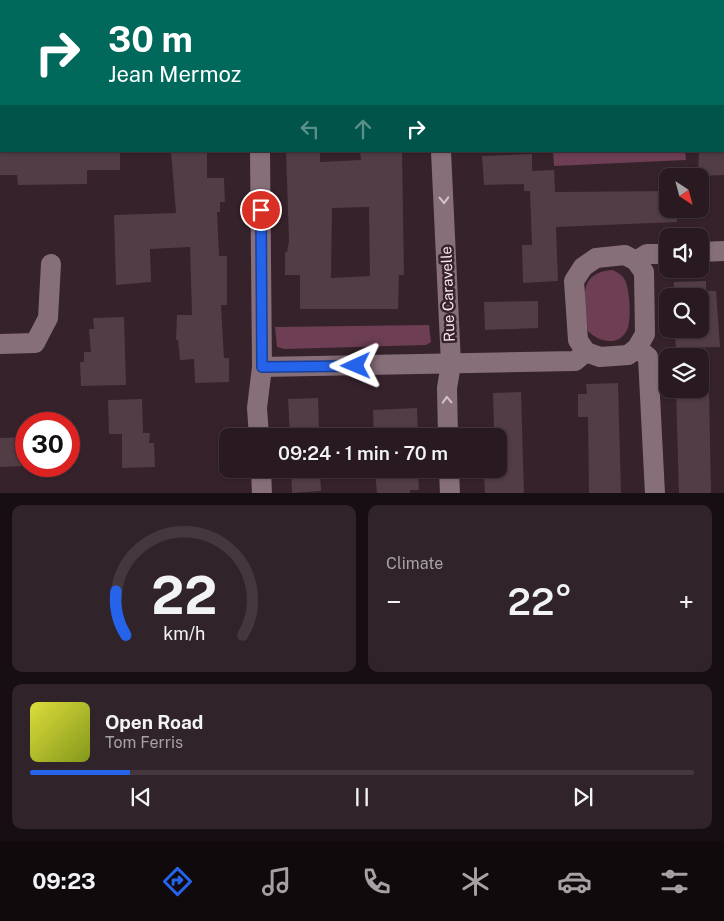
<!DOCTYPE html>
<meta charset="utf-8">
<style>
:root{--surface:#281a20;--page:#302329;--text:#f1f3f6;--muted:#a5a1a5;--line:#44383e;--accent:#2563eb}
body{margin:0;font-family:"Public Sans",sans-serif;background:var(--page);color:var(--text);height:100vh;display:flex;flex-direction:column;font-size:19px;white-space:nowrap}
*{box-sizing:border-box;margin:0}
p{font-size:16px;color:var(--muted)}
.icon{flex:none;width:28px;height:28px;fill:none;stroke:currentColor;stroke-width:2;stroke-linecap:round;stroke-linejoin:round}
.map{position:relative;height:493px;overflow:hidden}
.side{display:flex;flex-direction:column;gap:12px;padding:12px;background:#160e12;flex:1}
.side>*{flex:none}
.top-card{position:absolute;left:0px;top:0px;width:725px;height:152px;box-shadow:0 1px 4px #0004,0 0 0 1px var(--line);background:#00695c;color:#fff;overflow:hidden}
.needle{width:32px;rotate:144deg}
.tools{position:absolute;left:659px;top:168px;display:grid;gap:10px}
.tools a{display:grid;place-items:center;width:50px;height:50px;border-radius:10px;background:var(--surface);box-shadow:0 1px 4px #0004,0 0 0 1px var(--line);font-size:25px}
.speed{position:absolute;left:15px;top:412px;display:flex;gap:10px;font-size:25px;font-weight:700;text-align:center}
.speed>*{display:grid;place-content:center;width:65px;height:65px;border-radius:50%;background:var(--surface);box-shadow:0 1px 4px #0004,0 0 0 1px var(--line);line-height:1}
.speed .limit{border:8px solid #d22;background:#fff;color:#111}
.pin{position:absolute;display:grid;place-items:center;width:42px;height:42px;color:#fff;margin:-21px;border:2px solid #fff;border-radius:50%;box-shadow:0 1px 5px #0007}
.me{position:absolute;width:55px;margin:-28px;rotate:269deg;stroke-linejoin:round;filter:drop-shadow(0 0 4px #0008)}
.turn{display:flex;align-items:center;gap:18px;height:105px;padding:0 25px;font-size:22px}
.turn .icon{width:65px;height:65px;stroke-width:2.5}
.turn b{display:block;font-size:35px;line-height:42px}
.lanes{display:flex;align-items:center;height:48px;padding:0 25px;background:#0003;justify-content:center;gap:25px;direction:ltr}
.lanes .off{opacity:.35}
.big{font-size:38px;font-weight:600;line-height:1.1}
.side .tile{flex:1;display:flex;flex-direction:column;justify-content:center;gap:8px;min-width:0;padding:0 18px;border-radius:10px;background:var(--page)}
.side .dial{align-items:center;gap:0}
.dial svg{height:130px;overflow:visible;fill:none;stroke:var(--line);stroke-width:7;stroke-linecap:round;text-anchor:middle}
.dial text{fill:var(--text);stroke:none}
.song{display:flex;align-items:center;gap:15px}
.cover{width:60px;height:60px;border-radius:8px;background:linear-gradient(135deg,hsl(60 70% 55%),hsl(70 70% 35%))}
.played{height:5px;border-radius:2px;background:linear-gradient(90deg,var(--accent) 15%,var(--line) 15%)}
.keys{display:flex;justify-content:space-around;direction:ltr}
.heat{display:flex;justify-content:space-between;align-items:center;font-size:28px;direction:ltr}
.side .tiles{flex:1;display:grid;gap:12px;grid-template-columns:1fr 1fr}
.tile:last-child{grid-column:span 2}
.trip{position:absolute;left:219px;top:428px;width:288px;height:50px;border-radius:10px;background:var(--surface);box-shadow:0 1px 4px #0004,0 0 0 1px var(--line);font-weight:600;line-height:50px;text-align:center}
.dock{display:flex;height:80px;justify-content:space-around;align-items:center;background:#100a0d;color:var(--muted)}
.dock .icon{width:35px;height:35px}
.dock .selected{color:var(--accent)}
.dock b{font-size:22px;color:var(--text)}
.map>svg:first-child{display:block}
.green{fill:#6d3e54}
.building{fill:#523c46;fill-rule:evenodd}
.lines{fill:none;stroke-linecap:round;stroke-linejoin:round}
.street{stroke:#876f79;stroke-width:20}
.secondary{stroke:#926d7e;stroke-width:28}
.oneway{stroke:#d5c3ca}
.route-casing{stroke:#184099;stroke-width:12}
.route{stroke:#2563eb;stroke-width:9}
.labels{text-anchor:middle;stroke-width:5;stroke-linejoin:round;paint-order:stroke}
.street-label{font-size:15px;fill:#f6e7ed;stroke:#36222b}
</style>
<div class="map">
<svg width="724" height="494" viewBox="0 0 724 494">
<rect width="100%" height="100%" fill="#36222b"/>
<g class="green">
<path d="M553,151H685L686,160L554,166Z"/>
<path d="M613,270C616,272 621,274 623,277C630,284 632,322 627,330C619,347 598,342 588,331C585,303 575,272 613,270Z"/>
<path d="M429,325L431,342L426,345L284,349L277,347L275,327Z"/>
</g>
<g class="building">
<path d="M0,151H120V170H87V184L18,185L17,175H0Z"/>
<path d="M171,151H207V178H224L225,202H220V212H217L219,256H227V305H221L224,358H229V382L195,383L194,359L180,360L178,340H176L177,315H192L190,247L150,249L151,282L116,285L114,215L176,213Z"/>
<path d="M286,151H320V162L361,160L360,151H402L404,275H399L398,309H300V275H285V252H287L289,241ZM369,207L370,276L331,278L332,208Z"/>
<path d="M699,151H724V175L698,176Z"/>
<path d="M532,154V171L554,170L555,192L668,191V209H676L677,222L556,227L558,281L523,283L522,245H532L530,191H524V184L484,185L482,156Z"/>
<path d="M706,281V291H716L720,347L676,348L675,335H666V316H668V329H700V296H674V282Z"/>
<path d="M538,301V328L485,330L484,302Z"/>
<path d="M124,317L126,385L81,386L80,362H84V352H91L89,329H94L93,318Z"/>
<path d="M618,383L621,494H589L588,417H578V394H587L586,384Z"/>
<path d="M676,389H709L711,494H679Z"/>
<path d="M521,392L524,494H485L484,475H492V469H498V430H494L493,393Z"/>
<path d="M318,398L319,433L290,434L288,399Z"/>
<path d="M142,399L143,433H150L149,443H154L155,467L122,468V434H109L108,400Z"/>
<path d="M417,408L418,436H374L373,410Z"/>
<path d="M26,437V466L0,467V438Z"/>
<path d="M291,469H320L321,491L292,493Z"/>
<path d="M375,469H418L419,490H410V494H377Z"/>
</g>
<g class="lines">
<g class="street">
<path d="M174,0V1"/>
<path d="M296,0V1"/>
<path d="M435,0V1"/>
<path d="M441,151L451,364L447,388L448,436"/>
<path d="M700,252L724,251"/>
<path d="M625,255L636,261L644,272L645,334L637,348L628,355L600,357L586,352L578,340L574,281L583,267L596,258Z"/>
<path d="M636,261L647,254H668"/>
<path d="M0,344L35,343L48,318L51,264"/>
<path d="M637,348L648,357L655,494"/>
<path d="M262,367L575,361L586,352"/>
<path d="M259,436L257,408L262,367L260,151"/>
<path d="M261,469L262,494"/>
<path d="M449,469L450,494"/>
</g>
<path class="secondary" d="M0,76H1"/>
</g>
<defs><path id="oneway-chevron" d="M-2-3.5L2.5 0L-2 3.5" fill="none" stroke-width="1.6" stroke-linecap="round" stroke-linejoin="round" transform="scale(1.25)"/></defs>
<g class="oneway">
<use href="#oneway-chevron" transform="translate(444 200) rotate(88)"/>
<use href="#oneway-chevron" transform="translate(447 400) rotate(-92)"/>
</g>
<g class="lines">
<defs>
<path id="route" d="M261,210L262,367L356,366"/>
</defs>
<use href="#route" class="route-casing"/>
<use href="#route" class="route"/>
</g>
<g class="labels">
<g class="street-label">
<text transform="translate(448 294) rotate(-92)" y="5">Rue Caravelle</text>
</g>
</g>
</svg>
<div class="tools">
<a><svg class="needle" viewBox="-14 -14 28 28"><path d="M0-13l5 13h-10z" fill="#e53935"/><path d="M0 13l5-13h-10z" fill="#a5a1a5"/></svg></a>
<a><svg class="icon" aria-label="sound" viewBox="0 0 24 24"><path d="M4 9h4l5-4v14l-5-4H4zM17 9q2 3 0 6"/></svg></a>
<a><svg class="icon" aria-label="search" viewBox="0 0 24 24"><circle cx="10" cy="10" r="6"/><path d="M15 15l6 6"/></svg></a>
<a><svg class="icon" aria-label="layers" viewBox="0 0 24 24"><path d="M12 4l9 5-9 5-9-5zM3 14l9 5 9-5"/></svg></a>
</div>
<div class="speed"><div class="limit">30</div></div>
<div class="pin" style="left:261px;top:210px;background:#d93025"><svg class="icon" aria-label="arrive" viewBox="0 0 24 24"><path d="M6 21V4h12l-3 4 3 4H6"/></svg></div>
<svg class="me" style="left:356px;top:366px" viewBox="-20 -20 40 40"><path d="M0-17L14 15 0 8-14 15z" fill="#2563eb" stroke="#fff" stroke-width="4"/></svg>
<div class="trip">09:24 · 1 min · 70 m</div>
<div class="top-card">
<div class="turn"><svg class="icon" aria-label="right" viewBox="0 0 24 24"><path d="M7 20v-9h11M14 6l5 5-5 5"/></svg><div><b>30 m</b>Jean Mermoz</div></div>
<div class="lanes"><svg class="icon off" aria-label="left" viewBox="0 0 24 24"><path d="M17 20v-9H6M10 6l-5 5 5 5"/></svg><svg class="icon off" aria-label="ahead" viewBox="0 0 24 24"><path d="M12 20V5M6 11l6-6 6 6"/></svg><svg class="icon" aria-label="right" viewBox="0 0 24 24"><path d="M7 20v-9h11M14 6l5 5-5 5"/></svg></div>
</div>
</div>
<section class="side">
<div class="tiles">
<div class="tile dial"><svg viewBox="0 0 100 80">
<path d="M14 69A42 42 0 1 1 86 69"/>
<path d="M14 69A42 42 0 0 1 8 42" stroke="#2563eb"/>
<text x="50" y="56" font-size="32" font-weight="700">22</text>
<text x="50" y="72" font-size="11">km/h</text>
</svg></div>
<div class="tile"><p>Climate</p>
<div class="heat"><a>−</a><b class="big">22°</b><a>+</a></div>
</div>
<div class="tile">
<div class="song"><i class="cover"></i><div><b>Open Road</b><p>Tom Ferris</p></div></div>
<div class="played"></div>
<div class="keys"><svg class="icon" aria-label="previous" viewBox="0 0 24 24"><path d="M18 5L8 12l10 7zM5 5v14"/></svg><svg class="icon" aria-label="pause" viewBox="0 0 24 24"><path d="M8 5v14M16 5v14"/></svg><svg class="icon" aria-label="next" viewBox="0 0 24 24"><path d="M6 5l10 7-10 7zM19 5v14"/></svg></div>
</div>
</div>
</section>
<nav class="dock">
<b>09:23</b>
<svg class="icon selected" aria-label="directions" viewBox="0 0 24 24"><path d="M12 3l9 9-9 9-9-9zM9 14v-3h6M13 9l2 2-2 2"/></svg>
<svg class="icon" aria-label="music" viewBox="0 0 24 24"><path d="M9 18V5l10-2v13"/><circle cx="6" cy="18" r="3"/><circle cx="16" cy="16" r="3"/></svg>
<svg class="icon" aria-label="phone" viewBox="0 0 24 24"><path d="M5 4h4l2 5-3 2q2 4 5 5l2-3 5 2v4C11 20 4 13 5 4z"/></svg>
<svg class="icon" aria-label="climate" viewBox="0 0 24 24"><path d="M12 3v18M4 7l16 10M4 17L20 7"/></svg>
<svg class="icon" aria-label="car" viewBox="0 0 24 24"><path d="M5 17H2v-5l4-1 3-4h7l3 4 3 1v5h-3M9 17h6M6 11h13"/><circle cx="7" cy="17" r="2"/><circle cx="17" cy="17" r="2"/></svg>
<svg class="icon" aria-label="filters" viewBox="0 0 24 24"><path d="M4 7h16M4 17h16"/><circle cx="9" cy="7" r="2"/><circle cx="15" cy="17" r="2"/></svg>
</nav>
